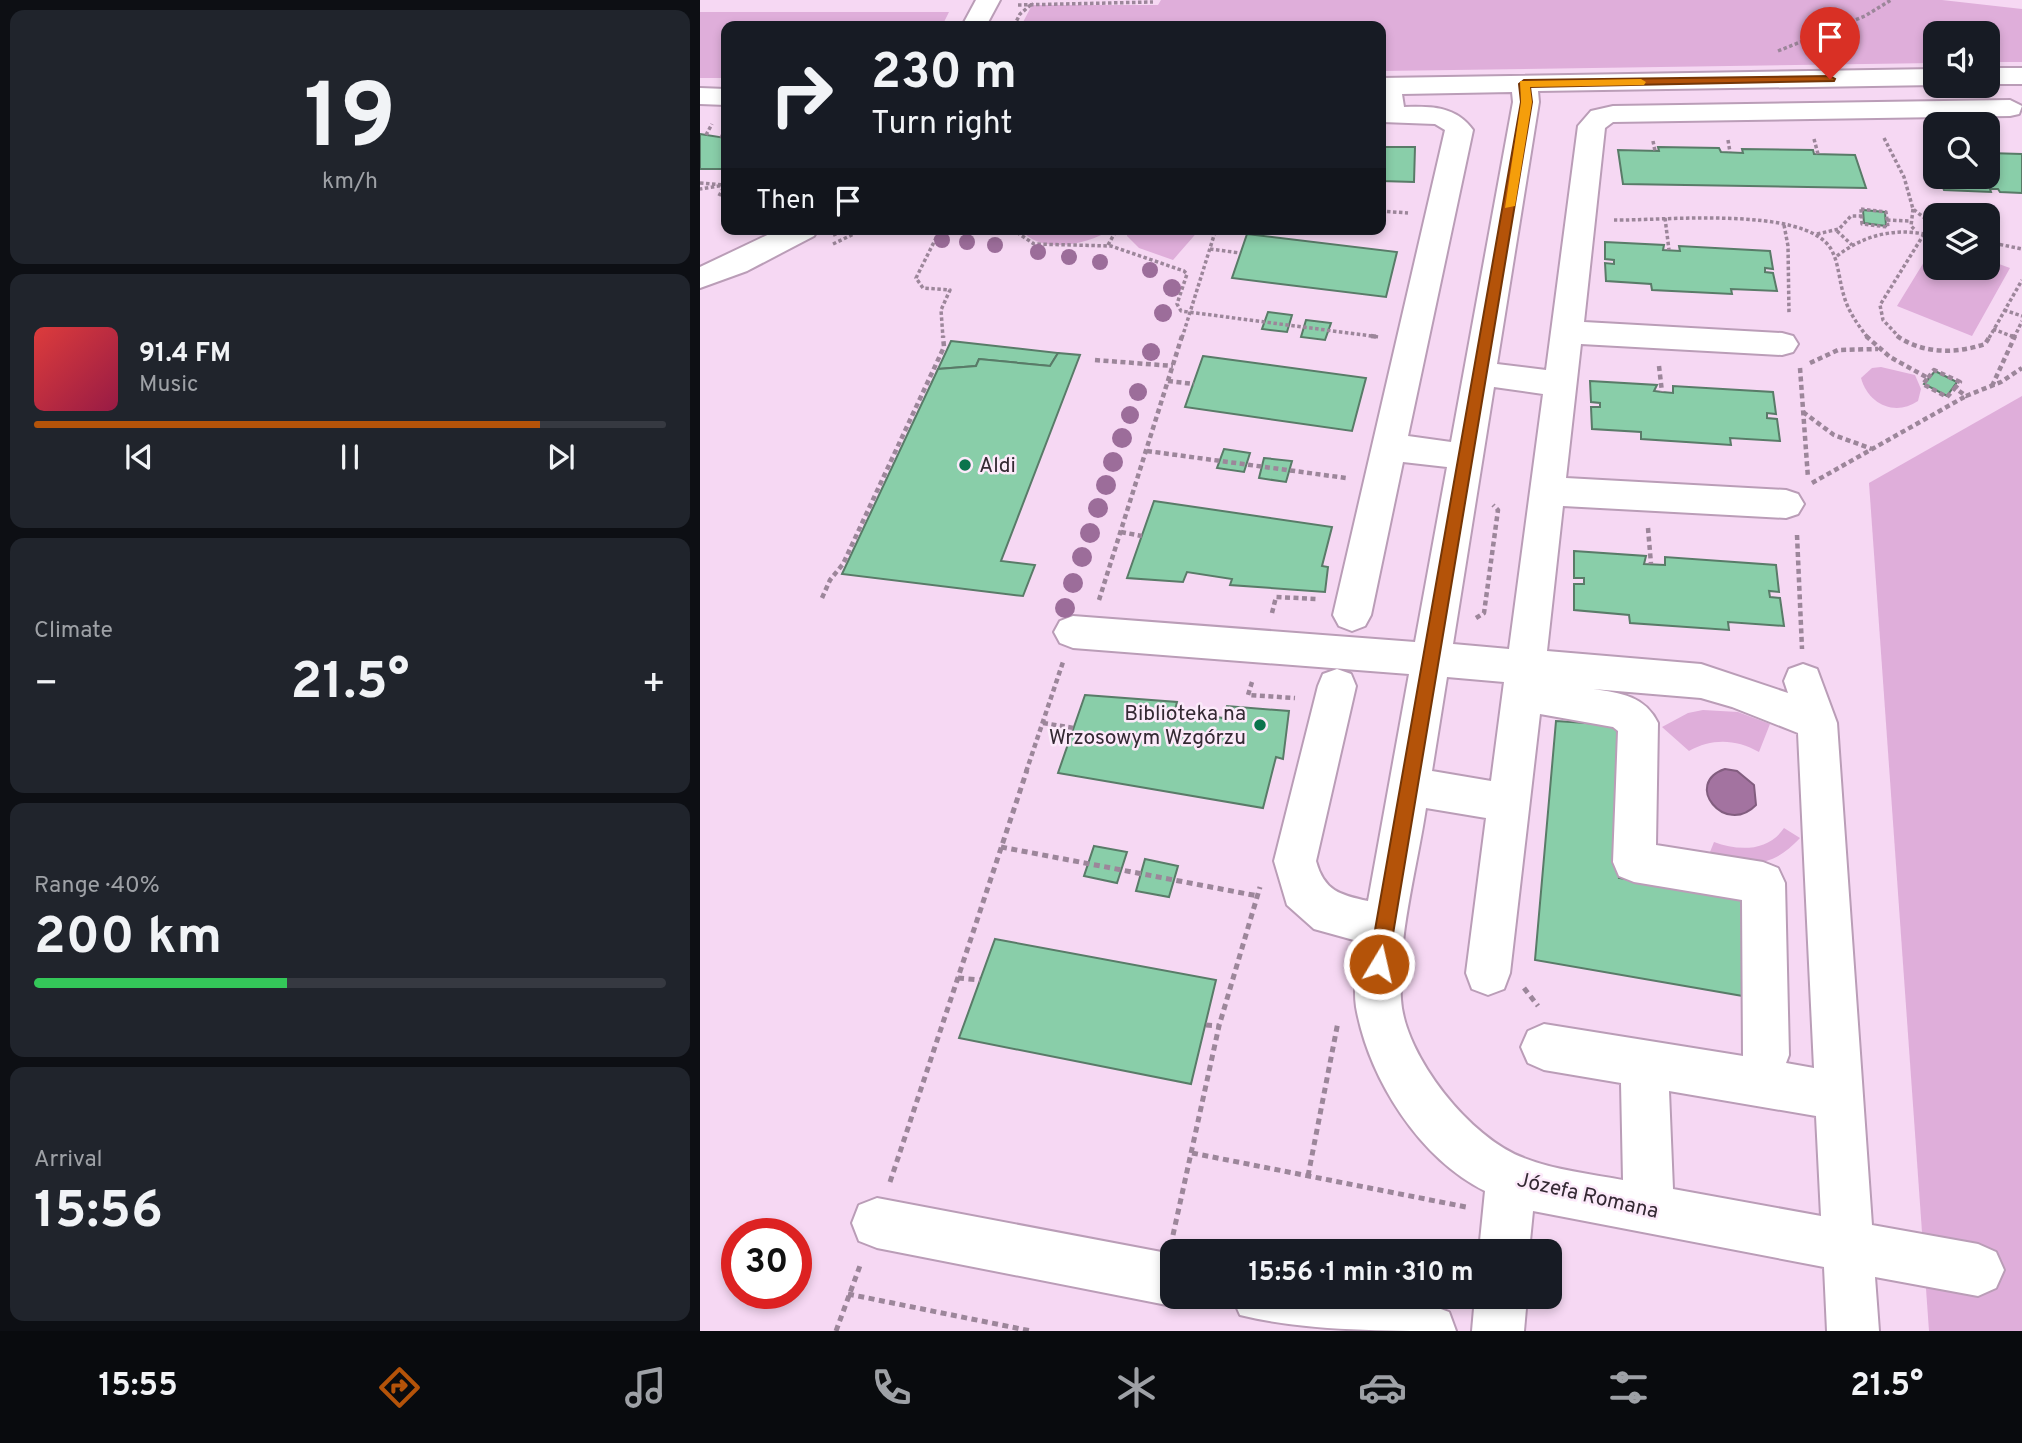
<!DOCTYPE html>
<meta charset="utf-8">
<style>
:root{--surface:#171b24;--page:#20242c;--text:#f1f3f6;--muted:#9ea1a6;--line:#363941;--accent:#b45309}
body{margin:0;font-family:Overpass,sans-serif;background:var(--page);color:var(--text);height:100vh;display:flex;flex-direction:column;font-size:26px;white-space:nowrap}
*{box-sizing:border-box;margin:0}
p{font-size:23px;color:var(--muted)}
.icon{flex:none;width:38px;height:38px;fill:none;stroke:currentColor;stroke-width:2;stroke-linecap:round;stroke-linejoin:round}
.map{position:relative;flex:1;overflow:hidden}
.side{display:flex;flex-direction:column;gap:10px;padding:10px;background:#0d0f14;width:700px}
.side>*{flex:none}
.hud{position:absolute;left:21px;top:21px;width:665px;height:214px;border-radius:14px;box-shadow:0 4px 10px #0003;background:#171b24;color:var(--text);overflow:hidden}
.fabs{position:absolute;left:1223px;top:21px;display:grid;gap:14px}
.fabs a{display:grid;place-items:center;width:77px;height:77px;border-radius:14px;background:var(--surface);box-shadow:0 4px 10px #0003;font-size:35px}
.speed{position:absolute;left:21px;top:1218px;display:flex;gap:14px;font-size:35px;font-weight:700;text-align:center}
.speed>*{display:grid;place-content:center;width:91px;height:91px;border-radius:50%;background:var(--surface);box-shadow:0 4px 10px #0003;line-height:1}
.speed .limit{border:10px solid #d22;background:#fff;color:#111}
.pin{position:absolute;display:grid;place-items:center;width:60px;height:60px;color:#fff;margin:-72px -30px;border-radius:50% 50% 50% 0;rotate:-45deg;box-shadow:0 0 7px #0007}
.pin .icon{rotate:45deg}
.me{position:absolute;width:77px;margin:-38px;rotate:9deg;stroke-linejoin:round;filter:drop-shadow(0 0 5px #0008)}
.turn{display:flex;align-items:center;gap:24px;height:147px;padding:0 35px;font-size:32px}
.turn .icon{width:91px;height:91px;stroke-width:2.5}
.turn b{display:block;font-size:49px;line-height:60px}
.then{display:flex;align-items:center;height:66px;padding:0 35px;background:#0003;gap:14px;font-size:26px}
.big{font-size:52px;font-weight:700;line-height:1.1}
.side .widget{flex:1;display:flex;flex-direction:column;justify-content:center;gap:10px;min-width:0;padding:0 24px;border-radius:14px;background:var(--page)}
.side .dial{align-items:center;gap:0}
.dial b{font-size:91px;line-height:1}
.song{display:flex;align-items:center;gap:21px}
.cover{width:84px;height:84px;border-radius:10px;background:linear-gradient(135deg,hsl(0 70% 55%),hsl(340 70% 35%))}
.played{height:7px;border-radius:4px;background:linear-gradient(90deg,var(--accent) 80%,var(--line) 80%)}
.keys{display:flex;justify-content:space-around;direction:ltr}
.heat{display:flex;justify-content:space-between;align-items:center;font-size:38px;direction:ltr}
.charge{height:10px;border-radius:5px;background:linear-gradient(90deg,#34c759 40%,var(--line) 0)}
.trip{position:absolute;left:460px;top:1239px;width:402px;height:70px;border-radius:14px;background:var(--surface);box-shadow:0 4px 10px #0003;font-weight:700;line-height:70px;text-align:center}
.dock{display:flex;height:112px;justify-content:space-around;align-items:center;background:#090b0e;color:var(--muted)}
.dock .icon{width:49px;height:49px}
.dock .selected{color:var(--accent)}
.dock b{font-size:32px;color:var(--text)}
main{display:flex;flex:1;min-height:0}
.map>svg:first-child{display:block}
.green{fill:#dfaeda}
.water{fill:#a373a0;stroke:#825d7f;stroke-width:2}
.building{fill:#89cea9;stroke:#597b68;stroke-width:2}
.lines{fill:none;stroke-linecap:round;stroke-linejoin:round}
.minor-casing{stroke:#ba9db7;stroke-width:4}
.path-far2{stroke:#9c869a;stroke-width:3.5;stroke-dasharray:3.5 2.5;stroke-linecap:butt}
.path-far1{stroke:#9c869a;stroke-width:4.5;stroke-dasharray:5 3.5;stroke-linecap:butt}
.path{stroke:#9c869a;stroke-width:5;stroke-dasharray:6 4.5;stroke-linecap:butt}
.minor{fill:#fff;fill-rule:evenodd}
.tree{fill:#9c6d9a}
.route{fill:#b45309;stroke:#753606;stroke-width:2}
.slow{fill:#f59e0b}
.poi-dot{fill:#0b744d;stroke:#fceafa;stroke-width:2.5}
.labels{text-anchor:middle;stroke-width:5;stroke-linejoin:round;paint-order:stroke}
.poi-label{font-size:21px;fill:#342933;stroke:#fceafa;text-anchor:start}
.street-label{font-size:21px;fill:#342933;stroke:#fceafa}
</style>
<main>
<section class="side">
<div class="widget dial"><b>19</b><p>km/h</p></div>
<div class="widget">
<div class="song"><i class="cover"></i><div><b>91.4 FM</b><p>Music</p></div></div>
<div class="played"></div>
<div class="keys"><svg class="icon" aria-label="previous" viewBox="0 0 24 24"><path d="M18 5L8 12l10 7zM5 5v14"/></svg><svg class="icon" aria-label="pause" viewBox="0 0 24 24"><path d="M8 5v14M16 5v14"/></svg><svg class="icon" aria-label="next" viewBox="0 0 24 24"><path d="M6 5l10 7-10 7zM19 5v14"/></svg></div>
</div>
<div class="widget"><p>Climate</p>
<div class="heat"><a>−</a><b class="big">21.5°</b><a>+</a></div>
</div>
<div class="widget"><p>Range · 40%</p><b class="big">200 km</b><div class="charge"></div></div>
<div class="widget"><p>Arrival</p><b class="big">15:56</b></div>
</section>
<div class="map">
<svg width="1322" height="1331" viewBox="0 0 1322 1331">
<rect width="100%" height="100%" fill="#f6d8f3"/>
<g class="green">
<path d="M461,0H1242L1322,9V62H1288V33H1236L1235,63L681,71V26H321L332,5H458Z"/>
<path d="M0,12H249L242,26H26V78H0Z"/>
<path d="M321,229H411C390,245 338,255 321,229Z"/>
<path d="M427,229H500L473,260L439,248L427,236Z"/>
<path d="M1235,244L1236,268H1288V260L1310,268L1272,336L1197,306Z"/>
<path d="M1181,367L1215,375L1221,389L1218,401C1195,417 1168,404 1161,378L1172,368Z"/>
<path d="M1322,396V1331H1229L1169,483Z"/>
<path d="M1003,710L1038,712L1070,724L1059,752C1036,739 1012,738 989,751L962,727L988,713Z"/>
<path d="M1084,828L1100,838C1069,871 1049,864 1008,857L1014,842C1038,851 1068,852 1084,828Z"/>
</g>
<path class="water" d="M1025,769L1037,771L1054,785L1056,805C1025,837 982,783 1025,769Z"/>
<g class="building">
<path d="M0,134L25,138L26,135V169H0Z"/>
<path d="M682,147H715L714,182L681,181Z"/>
<path d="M958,147L1019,148L1021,152L1043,153L1042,149L1113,150L1114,154L1155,155L1166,188L923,184L918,150L959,151Z"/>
<path d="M1288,153L1322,154V193L1300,192L1298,189H1290L1291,192L1244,190L1239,177H1288Z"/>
<path d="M1163,210L1185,212L1186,226L1164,223Z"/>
<path d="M547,234L697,252L686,297L532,278Z"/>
<path d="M905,242L964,245L963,250L980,251L979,246L1070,251L1073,269L1065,268V272L1073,273L1077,291L1031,289L1032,294L952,290L951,284L906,281L905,263L914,264V260L905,259Z"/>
<path d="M568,312L592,315L587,332L562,329Z"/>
<path d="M606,320L631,323L625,340L601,337Z"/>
<path d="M251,341L358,353L350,366L279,359L276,366L238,369Z"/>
<path d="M358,353L380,355L301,561L335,565L323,596L142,574L238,369L276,366L279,359L350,366Z"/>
<path d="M503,356L666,378L652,431L485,407Z"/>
<path d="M1235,371L1257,382L1247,396L1224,384Z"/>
<path d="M890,381L957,385L954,391L962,392L973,393V386L1073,392L1076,414L1067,413V418L1077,419L1080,441L1030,438L1031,445L941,439V432L892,429L891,407H900V403L891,402Z"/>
<path d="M524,449L550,453L544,472L517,468Z"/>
<path d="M564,458L592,461L586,482L559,478Z"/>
<path d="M454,501L632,527L622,566L628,567L625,592L530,585L532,579L487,572L483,582L427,578Z"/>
<path d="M874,551L946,556L944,564L965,565V557L1076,565L1079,592L1069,591L1070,597L1080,598L1084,626L1028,622L1029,630L930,623L929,615L874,610V584H884V578H874Z"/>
<path d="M385,695L477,702L475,710L523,718L527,706L589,711L583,759L576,757L563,808L358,773Z"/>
<path d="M856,721L931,726L919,878L1058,901L1060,999L835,960Z"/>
<path d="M394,846L427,852L417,883L384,876Z"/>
<path d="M445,859L478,866L469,897L436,891Z"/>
<path d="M295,939L516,980L491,1084L259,1038Z"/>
</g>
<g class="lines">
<defs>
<g id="minor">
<path d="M276,0H300L286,26H262Z"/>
<rect x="1288" y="68" width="34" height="16"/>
<path d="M1236,69V85L838,91L839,102L797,364L846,370L878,126L891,111L913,106L1310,100L1322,106L1319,114L1310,116L913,122L905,128L884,322L1082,333L1093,336L1098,344L1093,352L1082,355L881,344L866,478L1086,490L1098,494L1104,504L1098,514L1086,518L863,506L847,651L1001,664L1088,693L1084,681L1089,669L1103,664L1117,669L1137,723L1172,1225L1278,1244L1296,1252L1304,1270L1296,1288L1278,1296L1175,1277L1179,1331H1127L1124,1267L833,1211L829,1251H779L785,1191C719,1158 669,1079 656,1007C653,986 657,963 661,942L614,929L587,905L574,861L618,686L623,674L637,669L651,674L656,686L616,861C624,891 640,895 668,901L709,674L373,648L360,643L354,632L360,621L373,616L715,642L747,467L703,462L671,615L665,626L652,631L639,626L633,615L745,130L735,124L682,122L681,78ZM812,92L813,102L751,442L708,436L773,130C756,106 731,106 704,107L702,94ZM794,387L843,394L809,649L753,644ZM747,677L804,682L791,781L732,771ZM893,689L1001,698L1032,707L1098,733L1114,1068L1086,1063L1089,1055L1085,883L1078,868L1063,862L956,845L958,723C945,696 921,693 893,689ZM840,714L913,727L918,731L913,862L919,876L934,882L1042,900L1043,1056L844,1024L828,1031L821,1047L828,1063L844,1070L921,1083L923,1180C890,1174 855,1170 824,1158C771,1139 704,1056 701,999C697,939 717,868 726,808L786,818L766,973L772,989L788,995L804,989L810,973ZM969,1091L1116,1116L1121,1216L973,1189Z"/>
<path d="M0,88L26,89V105L0,104Z"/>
<path d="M80,229H118L114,236L47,271L0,288V267Z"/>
<path d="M177,1198L472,1254V1297H491L472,1306L177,1248L159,1241L152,1223L159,1205Z"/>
<path d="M532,1297C594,1294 692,1289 749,1312L756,1331C688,1331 604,1331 540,1315Z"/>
<path d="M775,1297H827L824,1331H772Z"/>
</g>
</defs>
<use href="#minor" class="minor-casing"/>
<g class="path-far2">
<path d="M318,5L453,2"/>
<path d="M314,26L320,14L333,3"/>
<path d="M1078,51L1165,16L1191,0"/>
<path d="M6,135L12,124"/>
<path d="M21,138L26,128"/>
<path d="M1184,138L1204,177L1213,209L1236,227"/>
<path d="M1114,139L1118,154"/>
<path d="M1028,140L1030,152"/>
<path d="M953,141L955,151"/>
<path d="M0,183L25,185L0,189"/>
<path d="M19,196L26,183"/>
<path d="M1161,209L1186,212L1188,227L1162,224Z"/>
<path d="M1213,209L1211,226L1215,230"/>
<path d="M681,211L708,213"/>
<path d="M965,218L969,250"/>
<path d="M914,220C961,221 1105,205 1131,249C1139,263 1139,281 1144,296C1148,311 1158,325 1168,338"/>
<path d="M1187,220L1211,221"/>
<path d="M23,222L27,232"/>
<path d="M1084,225L1088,246L1089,314"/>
<path d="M230,229L260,233L289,229"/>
<path d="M312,229L334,244L411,246L484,271L487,274L477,304L481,311L679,337"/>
<path d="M1137,231L1152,245"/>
<path d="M239,232L216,278L223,288L250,290L241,310L243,338"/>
<path d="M1117,234L1139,229L1151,216H1162"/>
<path d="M133,235L149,229"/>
<path d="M1288,242L1322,249"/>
<path d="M133,244L164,229"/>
<path d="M408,245L417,229"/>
<path d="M510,249L540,253"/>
<path d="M1137,256C1162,236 1193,228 1224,234"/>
<path d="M1304,310L1322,316"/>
<path d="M1293,329L1314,337"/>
<path d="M482,338L516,229"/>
<path d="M1200,338L1183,320L1180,305L1224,234L1235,227"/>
<path d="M1289,338L1322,280"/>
<path d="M1314,338L1322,321"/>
</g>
<g class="path-far1">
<path d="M671,336L679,337"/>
<path d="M1166,336L1190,357L1228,378L1223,384L1247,397L1255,388L1266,396L1301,382L1322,368"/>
<path d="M1197,336C1223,354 1256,354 1285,344L1290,336"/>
<path d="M1311,336L1314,337"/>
<path d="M395,360L473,366"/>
<path d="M1110,363L1138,350L1178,349"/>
<path d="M959,366L962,392"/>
<path d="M1100,368L1108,478"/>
<path d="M1228,378L1234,370L1260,382L1255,388"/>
<path d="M468,381L494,384"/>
<path d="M1292,386L1315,336"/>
<path d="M1103,412L1134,435L1172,449"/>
<path d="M447,451L646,478"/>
<path d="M1112,483L1266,396"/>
<path d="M948,528L951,564"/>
<path d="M421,532L442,536"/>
<path d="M1097,535L1102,649"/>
<path d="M122,598L130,580L143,564L244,347L243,336"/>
<path d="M399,600L482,336"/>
<path d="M572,613L576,597L617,599"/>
<path d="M776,618L784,613L798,510L793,505"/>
<path d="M552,682L548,695L595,698"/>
<path d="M343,723L374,728"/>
<path d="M326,772L363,662"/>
</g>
<g class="path">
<path d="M301,847L558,896"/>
<path d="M258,978L280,980"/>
<path d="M824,988L838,1006"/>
<path d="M506,1025L519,1026"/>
<path d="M492,1153L766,1207"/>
<path d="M608,1176L638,1022"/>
<path d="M190,1182L327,770"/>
<path d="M473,1235L519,1026L560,887"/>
<path d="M148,1294L331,1331"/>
<path d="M136,1331L161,1263"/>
</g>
<use href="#minor" class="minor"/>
</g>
<g class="tree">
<circle cx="242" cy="240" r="8"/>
<circle cx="267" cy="242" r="8"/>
<circle cx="295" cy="245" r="8"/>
<circle cx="338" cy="252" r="8"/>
<circle cx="369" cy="257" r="8"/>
<circle cx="400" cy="262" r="8"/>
<circle cx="450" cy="270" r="8"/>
<circle cx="472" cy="288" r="9"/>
<circle cx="463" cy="313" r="9"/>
<circle cx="451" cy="352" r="9"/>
<circle cx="438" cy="392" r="9"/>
<circle cx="430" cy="415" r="9"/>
<circle cx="422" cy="438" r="10"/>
<circle cx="413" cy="462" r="10"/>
<circle cx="406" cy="485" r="10"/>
<circle cx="398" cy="508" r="10"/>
<circle cx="390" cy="533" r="10"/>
<circle cx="382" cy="557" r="10"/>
<circle cx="373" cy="583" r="10"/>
<circle cx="365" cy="608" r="10"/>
</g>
<path class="route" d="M1130,76L1135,79L1134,81L830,87L832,102L828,126L688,964L685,971L679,974L672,971L669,964L821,102L819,84L824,80Z"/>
<path class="slow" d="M941,79L946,82L944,85L830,87L832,102L815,206L805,208L821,102L820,81Z"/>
<g class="poi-dot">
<circle cx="265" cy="465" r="7"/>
<circle cx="560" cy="725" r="7"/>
</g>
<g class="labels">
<g class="poi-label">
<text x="279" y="472">Aldi</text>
<text x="546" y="720" text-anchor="end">Biblioteka na<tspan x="546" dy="24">Wrzosowym Wzgórzu</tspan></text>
</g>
<g class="street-label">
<text transform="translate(888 1195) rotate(13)" y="7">Józefa Romana</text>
</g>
</g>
</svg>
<div class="fabs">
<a><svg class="icon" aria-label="sound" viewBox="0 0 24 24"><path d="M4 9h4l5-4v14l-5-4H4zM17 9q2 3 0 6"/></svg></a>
<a><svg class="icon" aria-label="search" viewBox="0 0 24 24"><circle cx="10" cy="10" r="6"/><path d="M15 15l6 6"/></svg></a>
<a><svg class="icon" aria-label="layers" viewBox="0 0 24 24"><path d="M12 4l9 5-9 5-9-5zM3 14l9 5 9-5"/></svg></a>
</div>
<div class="speed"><div class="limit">30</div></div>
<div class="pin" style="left:1130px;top:79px;background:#d93025"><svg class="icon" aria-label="arrive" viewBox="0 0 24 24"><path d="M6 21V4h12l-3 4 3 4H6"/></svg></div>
<svg class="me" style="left:679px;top:964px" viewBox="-20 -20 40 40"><circle r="17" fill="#b45309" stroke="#fff" stroke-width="3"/><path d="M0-11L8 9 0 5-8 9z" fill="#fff"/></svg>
<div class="trip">15:56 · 1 min · 310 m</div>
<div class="hud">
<div class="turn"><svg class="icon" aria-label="right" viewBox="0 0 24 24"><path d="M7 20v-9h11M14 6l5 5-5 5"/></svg><div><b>230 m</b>Turn right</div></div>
<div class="then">Then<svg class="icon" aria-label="arrive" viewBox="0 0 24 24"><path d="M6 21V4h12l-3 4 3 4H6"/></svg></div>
</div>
</div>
</main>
<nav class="dock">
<b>15:55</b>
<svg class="icon selected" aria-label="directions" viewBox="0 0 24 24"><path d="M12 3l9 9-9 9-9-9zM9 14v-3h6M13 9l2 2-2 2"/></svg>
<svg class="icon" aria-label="music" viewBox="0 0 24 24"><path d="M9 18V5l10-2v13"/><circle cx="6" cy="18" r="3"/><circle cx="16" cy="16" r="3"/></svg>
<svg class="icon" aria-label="phone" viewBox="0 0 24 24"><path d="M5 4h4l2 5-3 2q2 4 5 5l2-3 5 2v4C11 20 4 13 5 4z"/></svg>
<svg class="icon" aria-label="climate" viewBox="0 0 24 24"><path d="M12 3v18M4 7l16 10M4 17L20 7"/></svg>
<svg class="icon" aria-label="car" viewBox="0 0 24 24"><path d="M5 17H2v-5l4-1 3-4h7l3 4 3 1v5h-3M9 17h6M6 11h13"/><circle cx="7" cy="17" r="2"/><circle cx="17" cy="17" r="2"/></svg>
<svg class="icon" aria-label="filters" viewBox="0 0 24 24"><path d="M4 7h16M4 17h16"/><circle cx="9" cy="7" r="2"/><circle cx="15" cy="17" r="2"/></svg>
<b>21.5°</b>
</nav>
